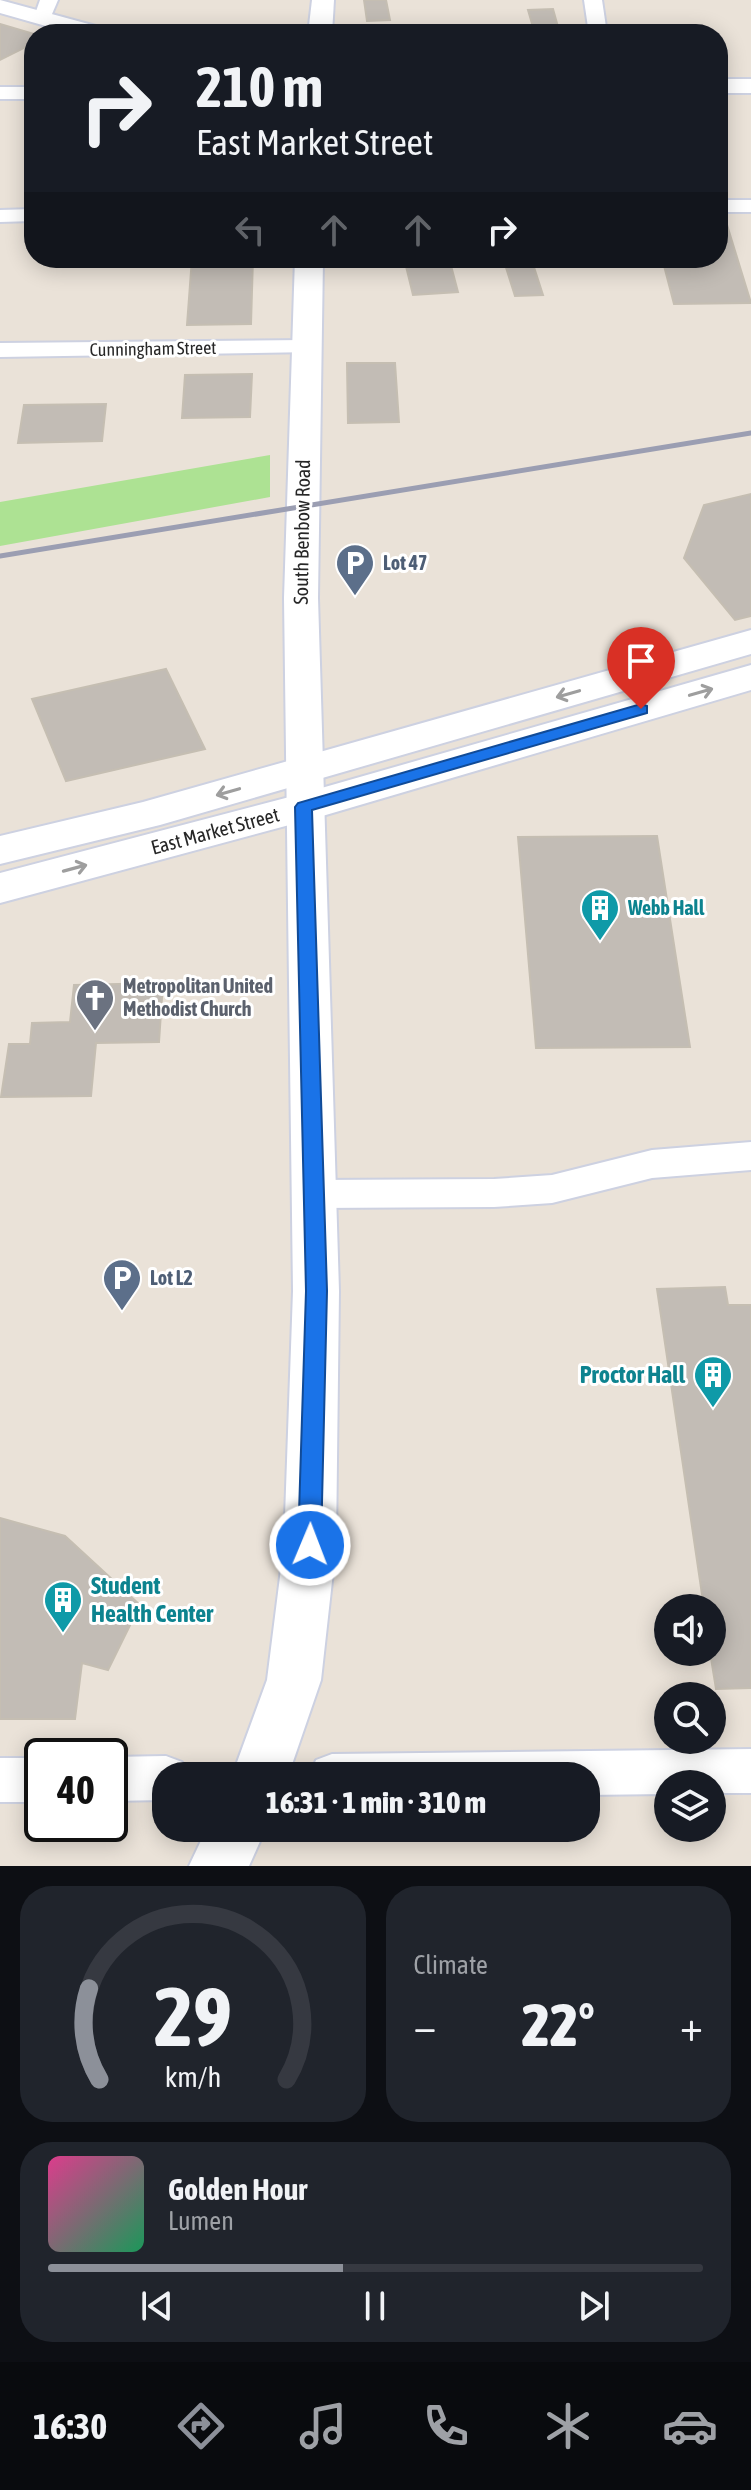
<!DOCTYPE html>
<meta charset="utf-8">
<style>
:root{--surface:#171b24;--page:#20242c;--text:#f1f3f6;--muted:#9ea1a6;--line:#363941;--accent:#8c9099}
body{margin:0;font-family:"Asap Condensed",sans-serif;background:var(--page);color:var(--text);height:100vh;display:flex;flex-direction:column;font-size:30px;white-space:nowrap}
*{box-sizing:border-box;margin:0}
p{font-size:26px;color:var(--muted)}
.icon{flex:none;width:44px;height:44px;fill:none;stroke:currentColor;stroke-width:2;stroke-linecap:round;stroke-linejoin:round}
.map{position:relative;height:1866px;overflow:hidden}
.panel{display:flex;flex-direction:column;gap:20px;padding:20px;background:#0d0f14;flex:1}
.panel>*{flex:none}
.guide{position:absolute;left:24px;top:24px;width:704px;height:244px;border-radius:32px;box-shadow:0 4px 20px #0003;background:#171b24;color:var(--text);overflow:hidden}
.tools{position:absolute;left:654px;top:1594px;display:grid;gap:16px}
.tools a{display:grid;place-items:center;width:72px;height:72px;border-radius:50%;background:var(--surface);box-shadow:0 4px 20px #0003;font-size:40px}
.speed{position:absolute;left:24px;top:1738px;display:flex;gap:16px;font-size:40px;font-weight:700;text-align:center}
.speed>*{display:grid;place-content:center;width:104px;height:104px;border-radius:50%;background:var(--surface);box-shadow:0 4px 20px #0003;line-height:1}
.speed .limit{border:4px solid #111;border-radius:12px;background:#fff;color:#111}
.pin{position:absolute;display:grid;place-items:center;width:68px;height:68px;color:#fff;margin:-82px -34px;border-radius:50% 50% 50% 0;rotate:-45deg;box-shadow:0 0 8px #0007}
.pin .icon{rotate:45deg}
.me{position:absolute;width:88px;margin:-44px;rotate:1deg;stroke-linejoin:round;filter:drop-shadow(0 0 6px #0008)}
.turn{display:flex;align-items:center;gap:28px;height:168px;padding:0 40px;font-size:36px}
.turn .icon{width:104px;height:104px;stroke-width:2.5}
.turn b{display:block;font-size:56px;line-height:68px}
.lanes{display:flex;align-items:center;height:76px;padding:0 40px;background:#0003;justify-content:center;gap:40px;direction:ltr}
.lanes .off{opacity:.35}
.big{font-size:60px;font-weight:800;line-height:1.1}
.panel .widget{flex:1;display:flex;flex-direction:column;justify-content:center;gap:12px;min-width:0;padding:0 28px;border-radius:32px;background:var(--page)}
.panel .dial{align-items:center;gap:0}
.dial svg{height:208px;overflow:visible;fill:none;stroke:var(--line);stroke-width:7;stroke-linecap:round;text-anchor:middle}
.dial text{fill:var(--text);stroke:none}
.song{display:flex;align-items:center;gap:24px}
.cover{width:96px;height:96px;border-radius:12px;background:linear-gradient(135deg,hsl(330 70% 55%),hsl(150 70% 35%))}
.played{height:8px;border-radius:4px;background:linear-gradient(90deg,var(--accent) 45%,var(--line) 45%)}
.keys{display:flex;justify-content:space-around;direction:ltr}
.heat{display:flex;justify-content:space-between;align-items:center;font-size:44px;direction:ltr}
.panel .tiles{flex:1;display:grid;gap:20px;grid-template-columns:1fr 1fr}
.widget:last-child{grid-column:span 2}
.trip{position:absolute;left:152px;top:1762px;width:448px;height:80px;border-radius:32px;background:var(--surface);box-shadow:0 4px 20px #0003;font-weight:800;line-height:80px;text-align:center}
.tabs{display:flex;height:128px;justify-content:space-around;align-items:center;background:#090b0e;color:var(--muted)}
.tabs .icon{width:56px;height:56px}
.tabs .selected{color:var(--accent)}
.tabs b{font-size:36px;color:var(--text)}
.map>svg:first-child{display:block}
.green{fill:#ade293}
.building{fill:#c2bcb5;stroke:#c5beb2;stroke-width:2}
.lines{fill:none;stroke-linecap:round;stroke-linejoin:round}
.minor-casing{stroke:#cdd1e1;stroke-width:4}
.tertiary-casing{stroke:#cdd1e1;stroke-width:4}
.secondary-casing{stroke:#cdd1e1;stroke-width:4}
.minor{fill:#fff;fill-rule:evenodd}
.tertiary{fill:#fff;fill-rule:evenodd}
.secondary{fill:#fff;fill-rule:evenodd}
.rail{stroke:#9b9eb2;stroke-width:5}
.oneway{stroke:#9e9e9e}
.route{fill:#1a73e8;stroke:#114b97;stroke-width:2}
.labels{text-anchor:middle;stroke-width:6;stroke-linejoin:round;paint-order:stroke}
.far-street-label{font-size:18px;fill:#272727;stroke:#fff}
.street-label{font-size:20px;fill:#272727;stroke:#fff}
.service-label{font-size:20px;font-weight:bold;fill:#4e5e75;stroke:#fff;text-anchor:start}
.culture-label{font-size:20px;font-weight:bold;fill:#0d838f;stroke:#fff;text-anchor:start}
.worship-label{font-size:20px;font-weight:bold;fill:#5b616d;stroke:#fff;text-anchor:start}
.near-culture-label{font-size:24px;font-weight:bold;fill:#0d838f;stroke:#fff;text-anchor:end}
</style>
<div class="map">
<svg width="751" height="1866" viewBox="0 0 751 1866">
<rect width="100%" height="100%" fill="#eae2d8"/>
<path class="green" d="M270,455V497L0,546V502Z"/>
<g class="building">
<path d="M364,0H386L390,20L367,21Z"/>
<path d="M553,9L560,34H535L528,10Z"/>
<path d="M0,24L34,34V43L0,60Z"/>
<path d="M718,215H724L751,303L674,304L662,258H718Z"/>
<path d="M192,258H253L251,324L187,325Z"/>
<path d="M404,258H449L458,292L413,295Z"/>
<path d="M503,258H531L543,295L515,296Z"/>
<path d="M347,363H395L399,422L348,423Z"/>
<path d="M252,374L250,417L182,418L185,375Z"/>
<path d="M106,404L102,441L18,443L24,405Z"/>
<path d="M751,494V616L735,620L684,558L704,505Z"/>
<path d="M166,669L205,749L66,781L32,699Z"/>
<path d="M657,836L690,1047L536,1048L518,837Z"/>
<path d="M163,983L159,1042L96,1043L91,1096L1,1097L9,1044H30L32,1023L70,1022L74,985Z"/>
<path d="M725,1287L728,1305H751V1688L716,1689L710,1652L712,1608H704L657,1289Z"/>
<path d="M0,1518L65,1536L140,1605L108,1670L82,1663L75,1719H0Z"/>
</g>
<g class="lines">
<defs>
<g id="minor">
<path d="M40,0H58L49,21L43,22L34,17Z"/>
<path d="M584,0H602L607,34H589Z"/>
<rect x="0" y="87" width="34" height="12"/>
<rect x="718" y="200" width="33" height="12"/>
<path d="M34,209V221L0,222V210Z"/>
<path d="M306,340L314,342L318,347L314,352L0,357V343Z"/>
<path d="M751,1142V1170L652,1178L552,1203L494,1207L315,1208L302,1204L297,1194L302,1184L315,1180L494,1179L552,1175L652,1150Z"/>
<path d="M751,1749V1793H712V1784H668V1794L586,1795V1776H310L316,1760L332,1754Z"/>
<path d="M166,1756L182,1762L188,1776H166V1800L110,1801V1757Z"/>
<rect x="0" y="1758" width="42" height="44"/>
</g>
<g id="tertiary">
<path d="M0,0L107,29L111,34H74L0,13Z"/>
<path d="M312,0H334L332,34H308Z"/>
<rect x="718" y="79" width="33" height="14"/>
<path d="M295,258H323L318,598L339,1291L336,1545L321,1680L288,1776H232L267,1680L284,1545L293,1291L284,598Z"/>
<path d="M207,1828H266L249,1866H189Z"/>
</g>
<g id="secondary">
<path d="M751,630V654L160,825L0,864V836L143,802Z"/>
<path d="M751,665V690L319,817L0,903V873L297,795Z"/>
</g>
</defs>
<use href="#minor" class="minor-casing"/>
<use href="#tertiary" class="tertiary-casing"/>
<use href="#secondary" class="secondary-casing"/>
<use href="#minor" class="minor"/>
<use href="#tertiary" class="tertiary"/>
<use href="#secondary" class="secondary"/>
<path class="rail" d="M0,556L751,433"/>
</g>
<defs><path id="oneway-shaft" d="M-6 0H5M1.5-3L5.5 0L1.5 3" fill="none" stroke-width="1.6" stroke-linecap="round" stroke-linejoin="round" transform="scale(2)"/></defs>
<g class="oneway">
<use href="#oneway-shaft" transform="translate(701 692) rotate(-16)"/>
<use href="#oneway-shaft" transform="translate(568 694) rotate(164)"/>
<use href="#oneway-shaft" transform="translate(228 792) rotate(164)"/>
<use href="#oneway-shaft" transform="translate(75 868) rotate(-15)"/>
</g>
<path class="route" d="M641,704L647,706V713L312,810L327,1291L321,1545L318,1552L310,1555L301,1552L298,1545L306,1291L295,807L298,803Z"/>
<defs>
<symbol id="parking-pin" viewBox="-11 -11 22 30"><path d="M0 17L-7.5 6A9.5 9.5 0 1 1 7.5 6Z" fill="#5c6f8a" stroke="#fff"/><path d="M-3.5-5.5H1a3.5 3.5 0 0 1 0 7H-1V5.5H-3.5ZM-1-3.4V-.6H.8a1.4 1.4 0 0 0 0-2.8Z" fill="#fff"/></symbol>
<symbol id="building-pin" viewBox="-11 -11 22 30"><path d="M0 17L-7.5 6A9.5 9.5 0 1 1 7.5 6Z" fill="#0f9aa8" stroke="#fff"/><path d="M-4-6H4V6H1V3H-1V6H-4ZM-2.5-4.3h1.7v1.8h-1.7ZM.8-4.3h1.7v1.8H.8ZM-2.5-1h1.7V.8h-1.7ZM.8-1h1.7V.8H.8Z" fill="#fff"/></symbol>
<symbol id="church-pin" viewBox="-11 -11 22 30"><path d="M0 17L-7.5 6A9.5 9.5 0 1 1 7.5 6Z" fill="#6b7280" stroke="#fff"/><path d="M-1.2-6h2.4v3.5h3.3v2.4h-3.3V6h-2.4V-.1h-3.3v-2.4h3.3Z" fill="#fff"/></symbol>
</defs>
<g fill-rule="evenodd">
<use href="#parking-pin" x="333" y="541" width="44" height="60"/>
<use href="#building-pin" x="578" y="886" width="44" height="60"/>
<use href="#church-pin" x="73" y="976" width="44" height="60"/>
<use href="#parking-pin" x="100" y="1256" width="44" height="60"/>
<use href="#building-pin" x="691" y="1353" width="44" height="60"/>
<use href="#building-pin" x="41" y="1578" width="44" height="60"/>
</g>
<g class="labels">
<g class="far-street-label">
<text transform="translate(153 349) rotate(-1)" y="6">Cunningham Street</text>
</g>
<g class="street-label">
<text transform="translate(302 532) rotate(-89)" y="7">South Benbow Road</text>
<text transform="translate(215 831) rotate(-15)" y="7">East Market Street</text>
</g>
<g class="service-label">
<text x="383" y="570">Lot 47</text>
<text x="150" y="1285">Lot L2</text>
</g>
<g class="culture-label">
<text x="628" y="915">Webb Hall</text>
</g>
<g class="worship-label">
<text x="123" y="993">Metropolitan United<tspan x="123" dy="23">Methodist Church</tspan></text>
</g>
<g class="near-culture-label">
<text x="685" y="1383">Proctor Hall</text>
<text x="91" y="1594" text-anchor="start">Student<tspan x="91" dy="28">Health Center</tspan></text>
</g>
</g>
</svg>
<div class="tools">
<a><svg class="icon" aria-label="sound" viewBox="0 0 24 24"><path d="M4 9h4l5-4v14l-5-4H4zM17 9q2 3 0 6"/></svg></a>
<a><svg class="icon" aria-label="search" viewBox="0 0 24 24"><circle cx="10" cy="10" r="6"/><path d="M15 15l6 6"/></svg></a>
<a><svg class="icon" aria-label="layers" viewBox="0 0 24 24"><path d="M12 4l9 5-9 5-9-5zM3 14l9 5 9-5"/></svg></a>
</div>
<div class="speed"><div class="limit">40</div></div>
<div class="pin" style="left:641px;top:709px;background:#d93025"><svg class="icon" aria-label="arrive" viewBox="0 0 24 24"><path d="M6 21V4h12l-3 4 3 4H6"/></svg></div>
<svg class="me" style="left:310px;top:1545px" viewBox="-20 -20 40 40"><circle r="17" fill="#1a73e8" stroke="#fff" stroke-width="3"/><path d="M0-11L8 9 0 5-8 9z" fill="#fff"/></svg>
<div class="trip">16:31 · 1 min · 310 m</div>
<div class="guide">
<div class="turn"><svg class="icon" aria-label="right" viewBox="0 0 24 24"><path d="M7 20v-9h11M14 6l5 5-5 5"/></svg><div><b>210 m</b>East Market Street</div></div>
<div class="lanes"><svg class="icon off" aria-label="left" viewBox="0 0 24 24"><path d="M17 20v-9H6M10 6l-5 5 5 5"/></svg><svg class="icon off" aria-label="ahead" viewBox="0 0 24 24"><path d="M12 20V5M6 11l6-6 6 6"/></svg><svg class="icon off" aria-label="ahead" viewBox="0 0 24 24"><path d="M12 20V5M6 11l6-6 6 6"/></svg><svg class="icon" aria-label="right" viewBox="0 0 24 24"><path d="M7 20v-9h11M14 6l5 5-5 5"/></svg></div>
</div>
</div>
<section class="panel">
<div class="tiles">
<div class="widget dial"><svg viewBox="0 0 100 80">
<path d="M14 69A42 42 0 1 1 86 69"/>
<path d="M14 69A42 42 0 0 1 10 34" stroke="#8c9099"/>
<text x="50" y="56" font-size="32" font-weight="700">29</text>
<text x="50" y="72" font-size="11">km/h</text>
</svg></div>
<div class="widget"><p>Climate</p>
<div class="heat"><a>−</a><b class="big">22°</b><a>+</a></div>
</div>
<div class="widget">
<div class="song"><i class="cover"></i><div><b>Golden Hour</b><p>Lumen</p></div></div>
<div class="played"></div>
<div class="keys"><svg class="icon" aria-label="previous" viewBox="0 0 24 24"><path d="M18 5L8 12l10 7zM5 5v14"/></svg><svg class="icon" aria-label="pause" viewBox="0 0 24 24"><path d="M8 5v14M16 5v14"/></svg><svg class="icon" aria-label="next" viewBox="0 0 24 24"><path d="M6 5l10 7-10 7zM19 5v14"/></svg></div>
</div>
</div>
</section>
<nav class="tabs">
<b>16:30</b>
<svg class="icon selected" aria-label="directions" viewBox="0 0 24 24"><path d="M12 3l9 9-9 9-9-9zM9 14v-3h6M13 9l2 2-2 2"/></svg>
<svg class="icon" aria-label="music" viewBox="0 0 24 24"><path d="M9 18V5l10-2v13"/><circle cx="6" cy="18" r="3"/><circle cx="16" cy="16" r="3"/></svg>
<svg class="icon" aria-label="phone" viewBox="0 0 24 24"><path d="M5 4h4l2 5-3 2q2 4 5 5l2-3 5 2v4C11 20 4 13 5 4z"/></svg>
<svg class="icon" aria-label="climate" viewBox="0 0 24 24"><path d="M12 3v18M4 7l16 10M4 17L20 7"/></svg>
<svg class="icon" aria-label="car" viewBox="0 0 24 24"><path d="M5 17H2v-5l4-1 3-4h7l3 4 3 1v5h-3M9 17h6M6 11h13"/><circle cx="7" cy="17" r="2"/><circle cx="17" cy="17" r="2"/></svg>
</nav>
